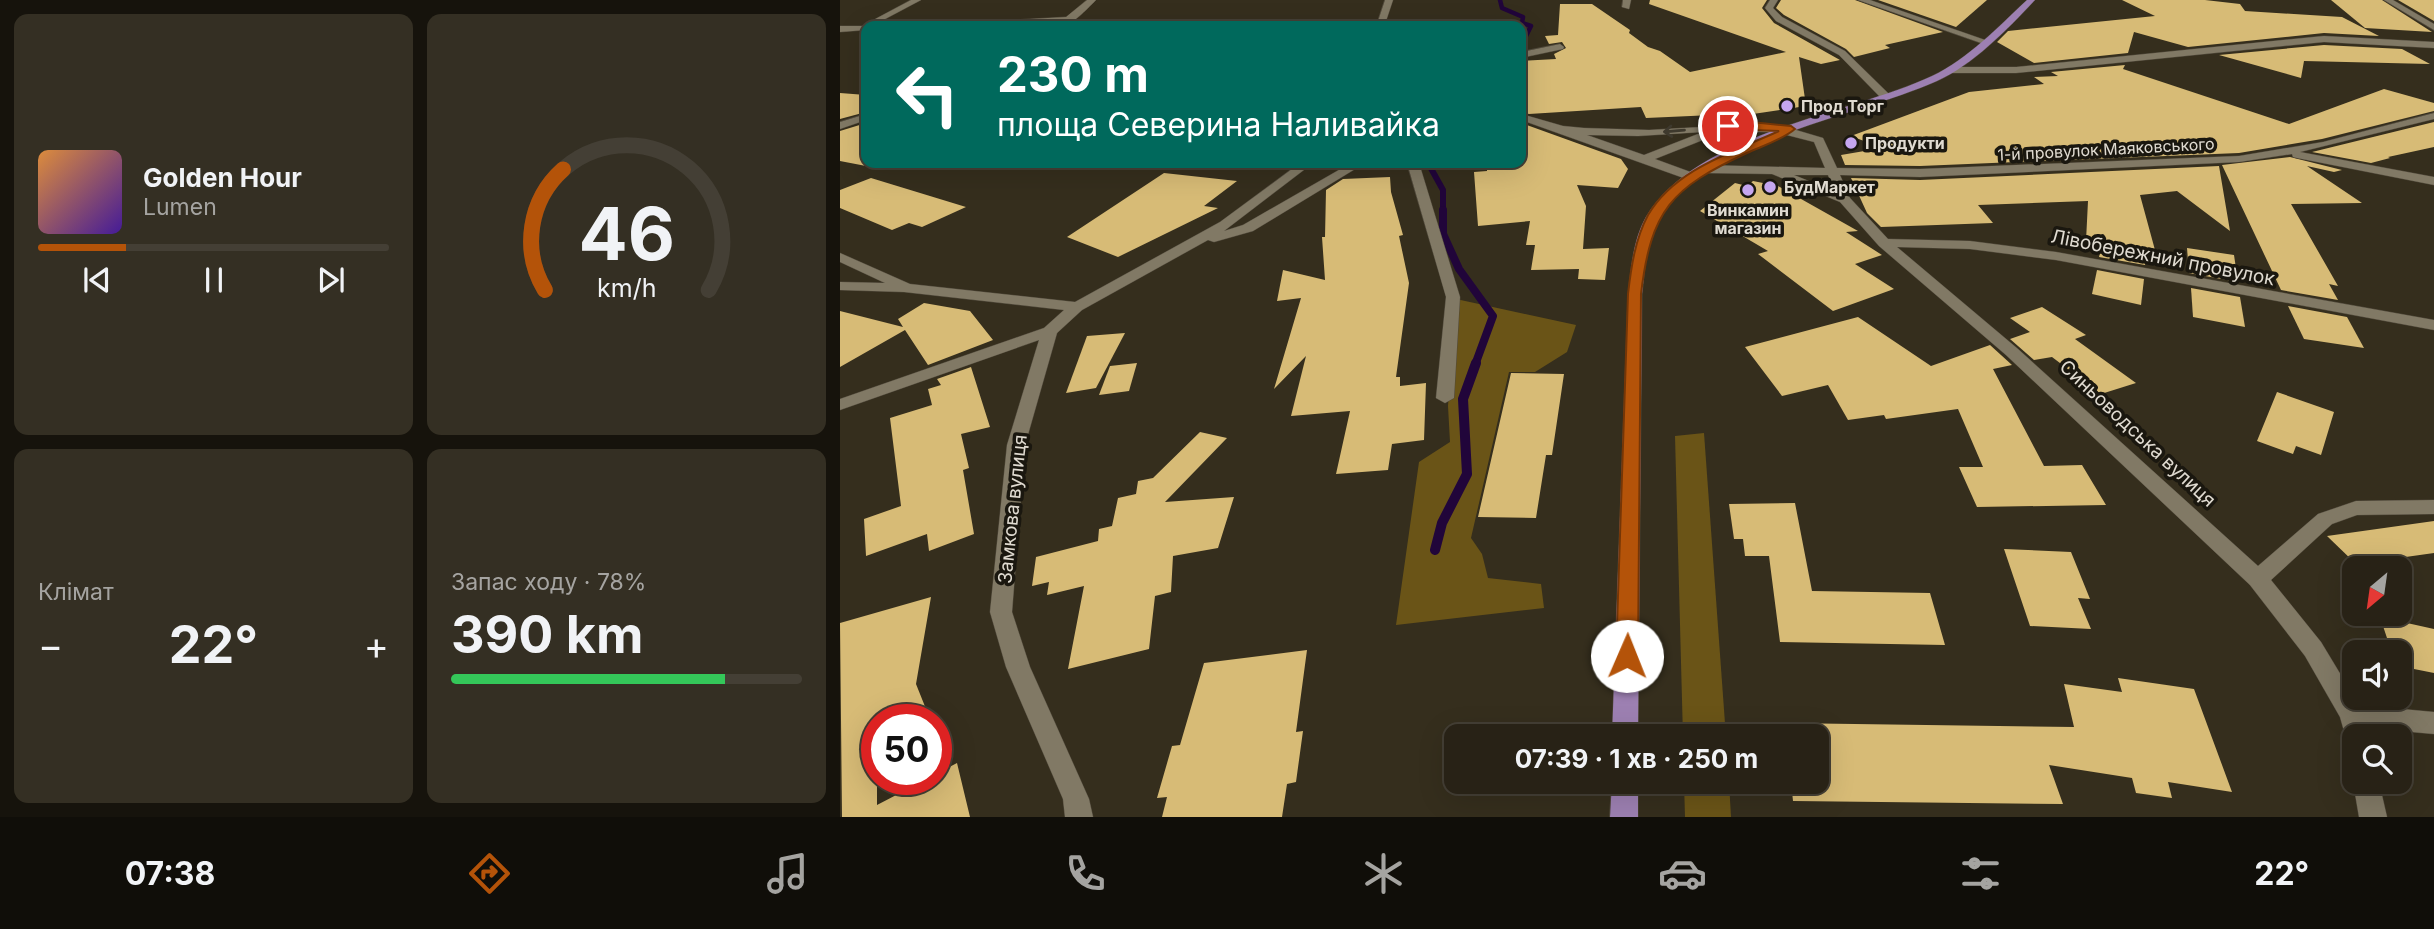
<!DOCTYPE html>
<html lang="uk">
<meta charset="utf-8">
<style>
:root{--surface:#282216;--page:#342f23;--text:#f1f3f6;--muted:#a5a4a1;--line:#443f35;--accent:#b45309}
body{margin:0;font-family:Inter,sans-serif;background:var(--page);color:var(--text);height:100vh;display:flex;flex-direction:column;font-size:26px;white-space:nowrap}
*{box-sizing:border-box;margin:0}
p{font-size:23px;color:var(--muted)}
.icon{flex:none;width:38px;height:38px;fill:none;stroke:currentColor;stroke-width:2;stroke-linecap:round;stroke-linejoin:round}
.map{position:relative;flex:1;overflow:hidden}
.sheet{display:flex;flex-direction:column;gap:14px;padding:14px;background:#16130c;width:840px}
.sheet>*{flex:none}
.top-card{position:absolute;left:21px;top:21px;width:665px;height:147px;border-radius:14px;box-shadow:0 7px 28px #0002,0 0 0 2px var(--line);background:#00695c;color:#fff;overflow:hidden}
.needle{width:46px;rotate:209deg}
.controls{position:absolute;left:1502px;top:556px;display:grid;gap:14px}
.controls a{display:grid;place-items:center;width:70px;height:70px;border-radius:14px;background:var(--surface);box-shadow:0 7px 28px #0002,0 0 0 2px var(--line);font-size:35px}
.speed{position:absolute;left:21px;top:704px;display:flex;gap:14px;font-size:35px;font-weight:700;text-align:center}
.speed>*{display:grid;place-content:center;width:91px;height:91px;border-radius:50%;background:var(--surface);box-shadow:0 7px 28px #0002,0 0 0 2px var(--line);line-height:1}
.speed .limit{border:10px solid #d22;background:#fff;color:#111}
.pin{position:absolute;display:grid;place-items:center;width:60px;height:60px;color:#fff;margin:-30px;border:4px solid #fff;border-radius:50%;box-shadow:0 2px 7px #0007}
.me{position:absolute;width:77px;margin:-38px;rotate:1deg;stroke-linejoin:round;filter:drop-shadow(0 0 5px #0008)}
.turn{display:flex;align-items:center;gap:24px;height:147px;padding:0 21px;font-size:32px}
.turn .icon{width:91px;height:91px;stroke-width:2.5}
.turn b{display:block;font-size:49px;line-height:60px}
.big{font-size:52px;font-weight:700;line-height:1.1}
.sheet .card{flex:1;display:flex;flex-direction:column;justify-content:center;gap:10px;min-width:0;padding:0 24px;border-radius:14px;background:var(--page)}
.sheet .dial{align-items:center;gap:0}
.dial svg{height:182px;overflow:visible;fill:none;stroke:var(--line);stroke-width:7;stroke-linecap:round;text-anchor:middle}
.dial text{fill:var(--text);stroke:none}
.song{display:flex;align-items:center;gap:21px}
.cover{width:84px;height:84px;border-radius:10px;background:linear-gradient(135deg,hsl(30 70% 55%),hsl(260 70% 35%))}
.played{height:7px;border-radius:4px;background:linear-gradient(90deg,var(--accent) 25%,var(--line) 25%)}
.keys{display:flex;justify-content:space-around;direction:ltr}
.heat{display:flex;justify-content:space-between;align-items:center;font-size:38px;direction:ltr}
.charge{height:10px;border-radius:5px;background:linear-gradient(90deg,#34c759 78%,var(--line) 0)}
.sheet .tiles{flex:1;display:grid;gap:14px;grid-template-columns:repeat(2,1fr)}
.trip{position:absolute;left:604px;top:724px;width:385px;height:70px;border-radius:14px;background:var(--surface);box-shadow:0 7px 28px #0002,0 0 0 2px var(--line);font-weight:700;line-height:70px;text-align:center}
.menu{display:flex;height:112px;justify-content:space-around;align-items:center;background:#100e09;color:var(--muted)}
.menu .icon{width:49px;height:49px}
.menu .current{color:var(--accent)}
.menu b{font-size:32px;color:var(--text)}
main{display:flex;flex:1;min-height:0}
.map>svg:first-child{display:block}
.green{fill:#6a5417}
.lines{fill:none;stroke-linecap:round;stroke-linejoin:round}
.stream-far3{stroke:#21053a;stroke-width:4.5}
.stream-far2{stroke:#21053a;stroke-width:6}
.stream-far1{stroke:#21053a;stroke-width:8}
.stream{stroke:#21053a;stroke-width:10}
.building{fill:#d7bb76}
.minor-casing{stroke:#50493b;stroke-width:1}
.major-casing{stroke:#50493b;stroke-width:1}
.minor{fill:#817965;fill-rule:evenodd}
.major{fill:#9d80b2;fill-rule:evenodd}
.oneway{stroke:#3e392d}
.route{fill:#b45309;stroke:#753606;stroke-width:2}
.poi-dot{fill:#c5a6f0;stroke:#1a170f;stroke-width:2.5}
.labels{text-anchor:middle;stroke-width:7;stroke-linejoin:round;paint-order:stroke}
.far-poi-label{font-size:16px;font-weight:bold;fill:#e0dbd1;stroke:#1a170f;text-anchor:start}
.far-street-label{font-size:16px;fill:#e0dbd1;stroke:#1a170f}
.street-label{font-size:19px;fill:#e0dbd1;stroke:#1a170f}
</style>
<main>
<section class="sheet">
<div class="tiles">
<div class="card">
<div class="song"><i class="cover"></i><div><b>Golden Hour</b><p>Lumen</p></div></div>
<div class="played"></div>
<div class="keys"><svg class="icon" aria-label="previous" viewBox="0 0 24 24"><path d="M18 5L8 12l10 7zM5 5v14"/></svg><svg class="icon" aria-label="pause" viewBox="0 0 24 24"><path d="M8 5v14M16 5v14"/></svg><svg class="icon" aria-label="next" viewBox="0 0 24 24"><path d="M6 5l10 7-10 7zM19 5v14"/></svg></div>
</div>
<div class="card dial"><svg viewBox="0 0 100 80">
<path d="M14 69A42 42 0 1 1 86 69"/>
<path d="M14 69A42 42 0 0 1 22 16" stroke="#b45309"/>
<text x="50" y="56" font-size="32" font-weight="700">46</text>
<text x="50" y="72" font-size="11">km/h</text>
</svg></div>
<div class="card"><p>Клімат</p>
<div class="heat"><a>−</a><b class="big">22°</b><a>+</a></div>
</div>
<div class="card"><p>Запас ходу · 78%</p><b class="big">390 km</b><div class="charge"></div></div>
</div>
</section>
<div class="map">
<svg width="1594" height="817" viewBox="0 0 1594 817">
<rect width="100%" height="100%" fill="#352e1d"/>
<g class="green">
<path d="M616,299L736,325L727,352L695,372H669L631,538L642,554L648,578L701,584L704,608L556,625L579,462L610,442L608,406Z"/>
<path d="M864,433L886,737H843L835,436Z"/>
<path d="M844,782H889L891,817H845Z"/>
</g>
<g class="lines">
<path class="stream-far3" d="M660,0L662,8L683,17L682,23L691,26L681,46"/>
<path class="stream-far2" d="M588,163L603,190V212"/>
<path class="stream-far1" d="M603,210V234L619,269L653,316L635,365"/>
<path class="stream" d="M595,550L602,523L627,474L623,399L636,363"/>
</g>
<g class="building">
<path d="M810,0H927L922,8L934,23L1000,60L981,64L959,57L966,106L879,119L873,115L806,118L801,107L689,114L681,112V61L716,59L714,54L726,48L722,42L709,44L705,36L718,35L720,4H752L790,30L789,33L808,47L820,51L850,72L946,52L809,4Z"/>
<path d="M941,0H1015L1103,32L1045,45L1050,48L1014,57L1006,49L944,15L936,8Z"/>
<path d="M1038,0H1147L1116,27Z"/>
<path d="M1282,0H1365L1400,4L1405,11L1502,17L1539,36L1484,33L1348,47L1294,32L1288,53L1194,63L1157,42L1168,31L1315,16Z"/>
<path d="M1491,0H1542L1592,32L1525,28Z"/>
<path d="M1558,0H1594V21Z"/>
<path d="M1484,45L1562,49L1590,64L1464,61L1461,78L1379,55Z"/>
<path d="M1285,65L1283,69L1449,124L1544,89L1594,103V111L1482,139L1399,153L1080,166L1005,165L1001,155L1042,148L1011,136L1129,92L1204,84L1194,77L1218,76L1211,72Z"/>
<path d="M0,93L26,95V112L0,119Z"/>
<path d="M1594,122V147L1548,157L1550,158L1531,163L1472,152Z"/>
<path d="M26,123V166L0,161V131Z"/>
<path d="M681,123L781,159L788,169L778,188L737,185L746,206L743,249L769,248L765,280L738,279L739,269L691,270L695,245H686L690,221L638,226L634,172L647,171V167L681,165Z"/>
<path d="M1450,157L1502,170L1494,172L1467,166L1522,203L1451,204L1498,286L1489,284L1498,300L1441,290L1382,165Z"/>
<path d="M1379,166L1390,231L1337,191L1300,195L1318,261L1306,259L1305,265L1259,257L1261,249L1254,248V242L1246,241L1248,201L1138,205L1153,223L1041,227L1027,213L1011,178L1080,180Z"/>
<path d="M324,173L397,181L364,206L378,208L278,257L227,237Z"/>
<path d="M550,177L551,192L563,235L559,236L569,283L556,377H560V386L586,383L584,440L552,444L548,470L496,474L510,411L451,416L466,356L434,389L461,298L437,301L443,270L485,280L482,237H485L486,190L503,179Z"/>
<path d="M31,178L126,207L82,227L69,223L52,230L0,208V190Z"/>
<path d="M913,181L938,186L1018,231L1006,232L1042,255L1015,264L1054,289L993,311L918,254L928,251L860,211L895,183L907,186Z"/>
<path d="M1347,248L1394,255L1398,282L1349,273Z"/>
<path d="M1257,270L1304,279L1301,305L1252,294Z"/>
<path d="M1351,288L1400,297L1405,327L1353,317Z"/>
<path d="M84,303L130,311L153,340L88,365L65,330L0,367V311L63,327L58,319Z"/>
<path d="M1448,306L1507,317L1524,348L1464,339Z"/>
<path d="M1202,307L1246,335L1235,339L1296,383L1261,394L1212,357L1194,360L1170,339L1190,332L1170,318Z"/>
<path d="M1018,317L1091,366L1150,345L1172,365L1153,369L1204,466L1242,465L1266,505L1137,507L1119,467H1143L1118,409L1046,419L1044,415L1008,420L988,385L942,396L905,347Z"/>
<path d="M285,333L256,388L226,393L247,336Z"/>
<path d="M297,363L289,391L259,395L270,366Z"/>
<path d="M131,367L150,427L121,434L129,468L123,470L134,534L89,551L87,534L26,556L24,519L61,506L50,418L92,405L88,389L101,385L97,379Z"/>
<path d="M671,373L724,374L712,455H706L696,518L638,517Z"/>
<path d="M1437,392L1494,412L1481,455L1456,446L1453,454L1417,441Z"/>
<path d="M360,432L387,438L325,502L394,497L378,548L333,556L331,592L315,596L309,649L228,669L244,586L207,595L209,582L192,586L196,557L258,541L259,529L272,526L278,498L296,494L298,481L313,478Z"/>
<path d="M955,503L972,591L1090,593L1105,645L940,642L929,556H905L903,539H894L889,504Z"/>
<path d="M1594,521V553L1516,564L1487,536Z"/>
<path d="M1164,549L1231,552L1250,599L1238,598L1251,629L1190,626Z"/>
<path d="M91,597L76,684L90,719H37V805L87,779H96V774L117,763L130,817H2L0,623Z"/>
<path d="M1540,617L1594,629V673L1569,668L1563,652L1551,650Z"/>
<path d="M467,650L456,732L463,731L456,782L447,784L442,817H322L327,797L317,798L332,746L340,745L364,663Z"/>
<path d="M1278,678L1354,689L1392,792L1328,782L1332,798L1296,793L1292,778L1209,765L1223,804L953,801L951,782H976V737H945L943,723L1234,727L1224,684L1282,692Z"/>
</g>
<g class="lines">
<defs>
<g id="minor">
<path d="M71,0H81L32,26H26V30L0,32V26H22Z"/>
<path d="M247,0H256C246,10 232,26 219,26V22L95,26L99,24L226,17Z"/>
<path d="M545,0H553L546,21L548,26H540L538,21Z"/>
<path d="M783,0H791L789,9L782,7Z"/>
<path d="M930,0H938L933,8L942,17L1005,51L1050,95V99H1042L999,55L936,21L925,8Z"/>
<path d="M1018,0H1030L1148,41L1141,43Z"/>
<path d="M1544,0H1553L1594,24V30Z"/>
<path d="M1484,36L1594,42V48L1484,42L1176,73H1109L1104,70L1109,67H1176Z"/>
<path d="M720,44L724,47L723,49L681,58V52Z"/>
<path d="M1594,113V119L1460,152L1594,177V185L1457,158L1453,157L1452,154L1399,162L1080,177L1000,175L1010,198L1048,239L1130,241L1216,252L1594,320V330L1216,260L1130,249L1057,247L1178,349L1418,566L1478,514L1516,501L1594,500V514L1517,515L1492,524L1431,580L1481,642L1519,705L1594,712V734L1527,728L1530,737H1514V747L1508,745L1500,717L1465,656L1410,585L1166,355L1039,246L1000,202L932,174L864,173L858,169L864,165L985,168L974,142L935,132H873V136L815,159L856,174V180L852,181L681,120V114L723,126L744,128L809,130L914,124L956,130L983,138L997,168L1080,169L1399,156L1483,142ZM863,132L804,155L747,135L798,136ZM954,175H988L994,191Z"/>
<path d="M26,114V120L0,129V122Z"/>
<path d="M460,163H473L384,231L403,225L511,163H525L413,231L374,242L368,240L242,310L217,333L185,445L172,612L190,667L249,799L253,817H225L223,799L166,667L150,612L167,445L199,340L0,410V399L204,328L224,310L64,292L0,290V282L45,283L0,262V253L70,284L235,302L380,222Z"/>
<path d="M567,163H579L620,297L614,398L605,403L596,398L606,297Z"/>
<path d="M1514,780V782H1539L1547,817H1519L1513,782Z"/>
</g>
<g id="major">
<path d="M1187,0H1195C1168,29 1133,65 1097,81C1016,117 869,139 820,217C806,239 805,269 802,294L798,737H772L788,294C791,269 793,240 806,217C856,133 1008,115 1092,76C1128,59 1158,27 1187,0Z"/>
<path d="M772,782H798V817H770Z"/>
</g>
</defs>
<use href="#minor" class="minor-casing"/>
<use href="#major" class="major-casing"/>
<use href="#minor" class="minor"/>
<use href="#major" class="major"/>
</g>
<defs><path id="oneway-shaft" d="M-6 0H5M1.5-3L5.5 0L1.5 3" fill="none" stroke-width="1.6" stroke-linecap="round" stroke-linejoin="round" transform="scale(1.75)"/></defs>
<use class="oneway" href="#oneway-shaft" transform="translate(834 131) rotate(175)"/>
<path class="route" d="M911,122L951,126L955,129C942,140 922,146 907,153C831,188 811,210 801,294L798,656L795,663L787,665L780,663L776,656L788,294C791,268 795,239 808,215C835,169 893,152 939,131L888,129L884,126L888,123Z"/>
<g class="poi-dot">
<circle cx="947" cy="106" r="7"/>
<circle cx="1011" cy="143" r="7"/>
<circle cx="930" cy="187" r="7"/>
<circle cx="908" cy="190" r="7"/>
</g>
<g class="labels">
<g class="far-poi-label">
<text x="961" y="112">Прод Торг</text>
<text x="1025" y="149">Продукти</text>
<text x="944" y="193">БудМаркет</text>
<text x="908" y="216" text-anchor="middle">Винкамин<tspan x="908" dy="18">магазин</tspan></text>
</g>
<g class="far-street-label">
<text transform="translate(1266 149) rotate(-3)" y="6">1-й провулок Маяковського</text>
</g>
<g class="street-label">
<text transform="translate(1323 257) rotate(11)" y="7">Лівобережний провулок</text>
<text transform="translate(1298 433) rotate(43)" y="7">Синьоводська вулиця</text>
<text transform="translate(172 509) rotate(-84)" y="7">Замкова вулиця</text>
</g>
</g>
</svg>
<div class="controls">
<a><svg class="needle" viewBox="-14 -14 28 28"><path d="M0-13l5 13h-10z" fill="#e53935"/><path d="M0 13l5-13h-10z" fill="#a5a4a1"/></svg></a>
<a><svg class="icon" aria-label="sound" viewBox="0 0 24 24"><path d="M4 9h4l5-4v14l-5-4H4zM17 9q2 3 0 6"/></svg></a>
<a><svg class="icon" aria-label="search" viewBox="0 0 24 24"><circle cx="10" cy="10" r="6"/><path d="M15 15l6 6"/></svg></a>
</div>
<div class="speed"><div class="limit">50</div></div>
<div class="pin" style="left:888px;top:126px;background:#d93025"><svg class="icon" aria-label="arrive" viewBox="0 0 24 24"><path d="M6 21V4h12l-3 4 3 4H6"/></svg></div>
<svg class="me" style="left:787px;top:656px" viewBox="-20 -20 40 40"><circle r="19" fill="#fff"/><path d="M0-13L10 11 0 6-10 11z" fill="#b45309"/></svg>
<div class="trip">07:39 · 1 хв · 250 m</div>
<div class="top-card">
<div class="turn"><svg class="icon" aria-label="left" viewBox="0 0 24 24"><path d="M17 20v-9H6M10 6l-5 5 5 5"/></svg><div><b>230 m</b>площа Северина Наливайка</div></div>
</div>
</div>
</main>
<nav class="menu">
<b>07:38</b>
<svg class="icon current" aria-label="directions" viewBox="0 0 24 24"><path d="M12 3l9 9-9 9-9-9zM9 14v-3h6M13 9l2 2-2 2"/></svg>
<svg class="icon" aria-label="music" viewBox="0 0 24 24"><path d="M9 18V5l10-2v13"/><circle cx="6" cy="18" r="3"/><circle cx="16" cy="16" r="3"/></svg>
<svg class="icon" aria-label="phone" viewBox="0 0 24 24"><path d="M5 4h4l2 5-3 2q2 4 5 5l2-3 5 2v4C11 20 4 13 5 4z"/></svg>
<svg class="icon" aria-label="climate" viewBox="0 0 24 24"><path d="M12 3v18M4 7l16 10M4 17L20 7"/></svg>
<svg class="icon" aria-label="car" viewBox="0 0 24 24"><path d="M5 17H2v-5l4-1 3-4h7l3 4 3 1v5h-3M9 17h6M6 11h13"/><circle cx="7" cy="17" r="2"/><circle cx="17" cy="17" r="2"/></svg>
<svg class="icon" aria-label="filters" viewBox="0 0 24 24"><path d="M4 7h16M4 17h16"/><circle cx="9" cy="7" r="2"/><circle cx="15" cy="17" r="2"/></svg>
<b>22°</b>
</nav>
